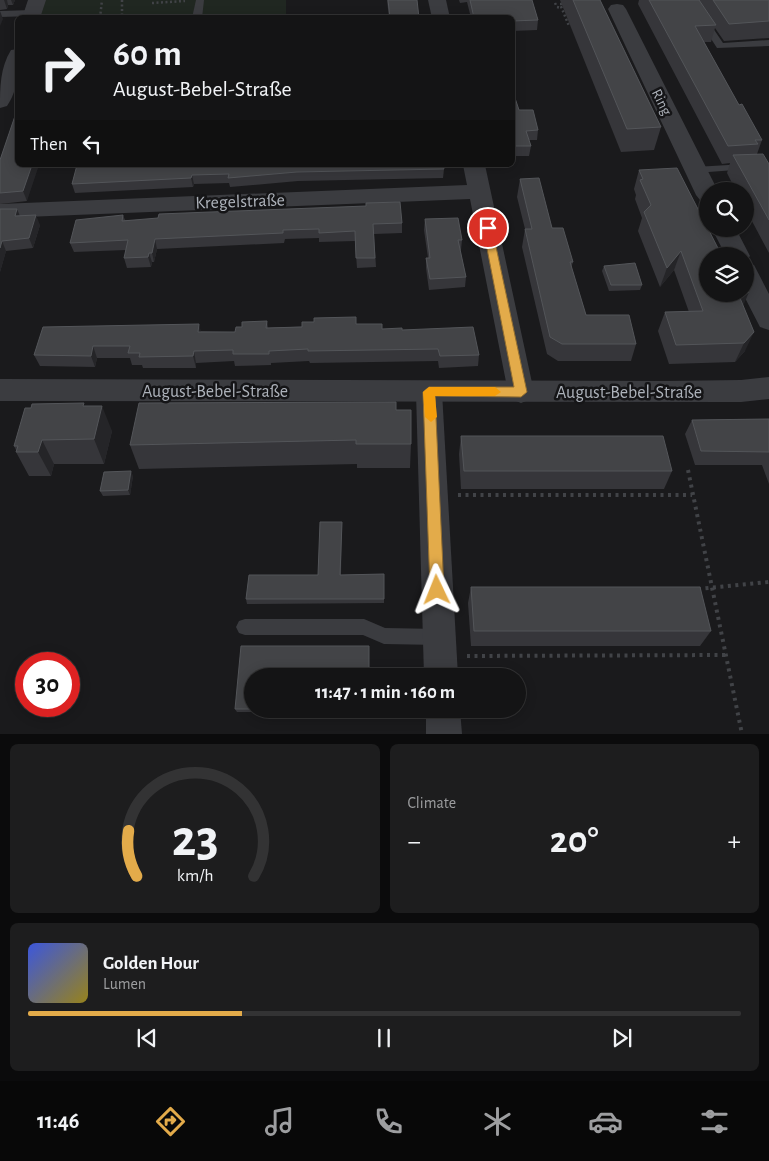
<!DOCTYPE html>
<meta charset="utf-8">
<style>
:root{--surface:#141415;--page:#1d1d1e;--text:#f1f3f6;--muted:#9d9ea0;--line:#333334;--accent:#e3ab4a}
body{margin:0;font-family:"Alegreya Sans",sans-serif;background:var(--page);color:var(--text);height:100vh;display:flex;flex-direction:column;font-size:19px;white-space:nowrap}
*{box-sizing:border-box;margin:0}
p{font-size:16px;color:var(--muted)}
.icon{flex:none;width:28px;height:28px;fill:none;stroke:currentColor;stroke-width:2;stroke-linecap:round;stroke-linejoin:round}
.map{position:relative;height:734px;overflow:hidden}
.panel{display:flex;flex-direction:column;gap:10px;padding:10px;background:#0b0b0c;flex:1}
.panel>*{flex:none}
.banner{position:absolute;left:15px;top:15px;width:500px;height:152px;border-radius:8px;box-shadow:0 2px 12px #0003,0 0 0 1px var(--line);background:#141415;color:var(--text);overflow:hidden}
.fabs{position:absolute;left:699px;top:182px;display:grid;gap:10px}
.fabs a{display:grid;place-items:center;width:55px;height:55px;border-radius:50%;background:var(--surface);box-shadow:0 2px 12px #0003,0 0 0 1px var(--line);font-size:25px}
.speed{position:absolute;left:15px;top:652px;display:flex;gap:10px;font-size:25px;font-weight:700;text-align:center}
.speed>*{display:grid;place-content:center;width:65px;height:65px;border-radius:50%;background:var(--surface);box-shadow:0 2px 12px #0003,0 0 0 1px var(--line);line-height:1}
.speed .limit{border:8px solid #d22;background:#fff;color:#111}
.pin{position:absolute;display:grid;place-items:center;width:42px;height:42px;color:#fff;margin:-21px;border:2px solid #fff;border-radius:50%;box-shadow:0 1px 5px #0007}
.me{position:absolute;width:55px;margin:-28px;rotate:358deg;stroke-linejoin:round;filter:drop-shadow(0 0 4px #0008)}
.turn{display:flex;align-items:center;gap:18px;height:105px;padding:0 15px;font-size:22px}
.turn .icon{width:65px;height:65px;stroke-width:2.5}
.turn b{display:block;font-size:35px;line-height:42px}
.then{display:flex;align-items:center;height:48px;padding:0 15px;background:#0003;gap:10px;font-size:19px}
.big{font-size:38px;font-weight:700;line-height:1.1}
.panel .tile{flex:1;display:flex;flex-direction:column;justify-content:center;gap:8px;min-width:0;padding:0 18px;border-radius:8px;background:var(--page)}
.panel .dial{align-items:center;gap:0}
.dial svg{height:130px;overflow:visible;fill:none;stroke:var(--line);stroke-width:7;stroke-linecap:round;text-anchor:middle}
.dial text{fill:var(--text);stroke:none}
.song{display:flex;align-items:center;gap:15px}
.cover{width:60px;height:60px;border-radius:8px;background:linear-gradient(135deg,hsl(230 70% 55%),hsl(50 70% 35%))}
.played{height:5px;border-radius:2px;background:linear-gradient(90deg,var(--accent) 30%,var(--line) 30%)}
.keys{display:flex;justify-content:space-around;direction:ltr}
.heat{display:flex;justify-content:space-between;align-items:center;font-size:28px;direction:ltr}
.panel .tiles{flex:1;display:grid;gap:10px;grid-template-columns:1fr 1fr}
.tile:last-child{grid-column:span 2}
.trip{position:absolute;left:244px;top:668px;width:282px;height:50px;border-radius:25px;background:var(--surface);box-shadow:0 2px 12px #0003,0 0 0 1px var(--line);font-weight:700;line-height:50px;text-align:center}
.dock{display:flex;height:80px;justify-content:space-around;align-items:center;background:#080808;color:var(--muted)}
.dock .icon{width:35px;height:35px}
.dock .current{color:var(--accent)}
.dock b{font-size:22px;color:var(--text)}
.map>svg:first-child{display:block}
.green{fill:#202721}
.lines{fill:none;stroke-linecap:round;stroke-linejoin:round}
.path-far1{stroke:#414347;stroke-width:2.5;stroke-dasharray:2 2.5;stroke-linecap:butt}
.path{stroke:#414347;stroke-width:4;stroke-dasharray:3 4.5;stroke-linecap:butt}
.service{fill:#3b3c40;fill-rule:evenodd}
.minor{fill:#3b3c40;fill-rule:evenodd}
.tertiary{fill:#3b3c40;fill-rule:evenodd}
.wall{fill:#36363a}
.shaded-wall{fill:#252528}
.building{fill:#434447;stroke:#535559}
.route{fill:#e3ab4a;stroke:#946f30}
.slow{fill:#f59e0b}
.labels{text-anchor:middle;stroke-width:5;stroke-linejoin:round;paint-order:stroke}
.far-street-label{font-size:15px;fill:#adb2ba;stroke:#151517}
.street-label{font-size:18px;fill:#adb2ba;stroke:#151517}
</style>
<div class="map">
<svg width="769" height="734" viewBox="0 0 769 734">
<rect width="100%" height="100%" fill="#1a1a1c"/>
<path class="green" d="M37,0H286V17L31,18Z"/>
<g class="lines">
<g class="path-far1">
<path d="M122,0V18"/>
<path d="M152,3L185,1"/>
<path d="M555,3L557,7L561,8"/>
<path d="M562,4H560L569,26"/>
<path d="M100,18L102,0"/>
</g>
<g class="path">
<path d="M688,470L742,734"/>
<path d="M458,495H692"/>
<path d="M698,589L769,582"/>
<path d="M467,656L726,655"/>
</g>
<g class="service">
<path d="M196,0H204L202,18H192Z"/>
<path d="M686,0H694L723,43L769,40V46L717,48Z"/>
<path d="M0,11L33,10L38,13L33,16L0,17Z"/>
<path d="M745,164L751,167L749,169L695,173L689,170L695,167Z"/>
<path d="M245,619H364L385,628L439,629L445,631L448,637L445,643L439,645L384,644L363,635H245L239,633L236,627L239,621Z"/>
</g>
<g class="minor">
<path d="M28,0H46L40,18H22Z"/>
<path d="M428,0H446L450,18H432Z"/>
<path d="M18,49C18,69 19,89 7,106L0,108C0,87 0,68 11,50Z"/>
<path d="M463,165H485L534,392L531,399L521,403L511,399L508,392L470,199L0,218V204L467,185Z"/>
<path d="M429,381L439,385L442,392L458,676H424L416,392L419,385Z"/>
<path d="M426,709H460L462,734H426Z"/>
</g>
<g class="tertiary">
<path d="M617,4L623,5L626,9L718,191H708V202L700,200L696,195L608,9L611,5Z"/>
<path d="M712,229H736L750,256L745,262L754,265L769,294V330L760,327L743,294L745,256H726Z"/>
<path d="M769,377V399L741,402L0,401V379L666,381L741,380Z"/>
</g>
</g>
<g class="wall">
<path d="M0,0H15L13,5H8L7,9L0,10Z"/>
<path d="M387,0H417L419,18H389Z"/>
<path d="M459,0H532L538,20L537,30L512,31V18H471L467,2L460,3Z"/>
<path d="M560,0H600L661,127L654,150L621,152Z"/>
<path d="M639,0H769V38L724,41L715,28L711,42H704L739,105L762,140L757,154L769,164V253L745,208V191H736L727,173L730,163L722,164L638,4Z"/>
<path d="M512,89L519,110L538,130L537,140H529L531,146L529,156H512Z"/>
<path d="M16,113L27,201L0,204V160Z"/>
<path d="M77,165L444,169L443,178L298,181L230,187L229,183L194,184L193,187L75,193L72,184Z"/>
<path d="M639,170L708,256V294L743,306L745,351L735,362L669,364L658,331L665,312H689L674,270L660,287L638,231L642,218L635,199L636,195L634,189Z"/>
<path d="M520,179L552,228L573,262L571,268L586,315L636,344L631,361H558L547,354L522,247L525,229L517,197Z"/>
<path d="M0,209H17L20,216L40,225L33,248L6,251L0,272Z"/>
<path d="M123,215L125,220L402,223V233L374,234L376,267L357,268L355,241L319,242V238L285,239L284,243L157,249L154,262H152L151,267L127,268L124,258L126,250L74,252L70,243Z"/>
<path d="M425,219L462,240L461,250H460L466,277L465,287L429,290L426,268V258H428L424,230Z"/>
<path d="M604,266L642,285L640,290L609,291L602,271Z"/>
<path d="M267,321L268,328L356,324L382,329L402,330L479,355L478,366L439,368L438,361L310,363L309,361L271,363V365L235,366L234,361L196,363V368H143L142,365H132L130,358H97L95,367L40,366L34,355L43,327L235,332L242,327Z"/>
<path d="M85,406L112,431L104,464H54L51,476H29L16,452V450L14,446Z"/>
<path d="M396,410L411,444L410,468H357V464L139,469L130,445Z"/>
<path d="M769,419V484L762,465H695L685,434L692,420Z"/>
<path d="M461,436L672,471L664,489H461L459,454Z"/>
<path d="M133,476L130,495L103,496L100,491Z"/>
<path d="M342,522L341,575L384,574V603L247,604L246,599L318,575Z"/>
<path d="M471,587L711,631L700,646H471L468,603Z"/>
<path d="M235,709H369V712H237Z"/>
</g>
<g class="shaded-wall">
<path d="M4,0H7L8,5L7,9Z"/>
<path d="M11,0H15L13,5Z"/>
<path d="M0,11L3,19L0,26Z"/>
<path d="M32,165H39L27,201L23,191Z"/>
<path d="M192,175L194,184L193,187L191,178Z"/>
<path d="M17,209L21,219L15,216Z"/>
<path d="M36,215L40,225L33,248L29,238Z"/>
<path d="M155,239L157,249L154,262L152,253Z"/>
<path d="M2,241L6,251L0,272V248Z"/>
<path d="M681,251L674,270L660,287L667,268Z"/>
<path d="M149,253L152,262L151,267L148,257Z"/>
<path d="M708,273V284L702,280Z"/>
<path d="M749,292L741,311L740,298Z"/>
<path d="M199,324L202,336L198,332Z"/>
<path d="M754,332L745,351L735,362L744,343Z"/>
<path d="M93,346L97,358L95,367L91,356Z"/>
<path d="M194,351L196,363V368L193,356Z"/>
<path d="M102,406L112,431L104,464L94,439Z"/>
<path d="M42,440L54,464L51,476L38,452Z"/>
<path d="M131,471L133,476L130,495L128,490Z"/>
</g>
<g class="building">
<path d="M388,0H417L419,18H390Z"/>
<path d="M470,0H532L538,20L512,21V18H474Z"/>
<path d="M573,0H600L661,127L627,129Z"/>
<path d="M649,0H699L716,25L695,26L739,105L742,104L762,140H755L758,144L728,146Z"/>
<path d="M713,0H769V21L729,24Z"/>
<path d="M512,89L519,110H533L538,130L526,131L531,146H512Z"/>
<path d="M16,113H18V165H32L23,191L0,193V160Z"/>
<path d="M763,154L769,164V220L733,155Z"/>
<path d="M77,165H443L444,169L297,172L228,178L229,174L192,175L191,178L72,184Z"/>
<path d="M677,168L722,256H708V273L702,280H708V294H745V290L749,292L740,298L754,332L744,343L676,345L665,312L703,311L681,251L667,268L644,212L651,205L640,180L643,179L639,170Z"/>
<path d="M539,178L552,228H563L573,262H570L586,315H629L636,344H562L550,337L525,229H532L520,179Z"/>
<path d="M400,202L402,223L373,224L375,258H356L355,231L319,233V229L283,230V233L155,239L152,253H149L148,257L124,258L128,240L70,243L76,220L123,215L122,221L158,218L159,214L366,206V203Z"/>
<path d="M0,209H17L15,216L36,215L29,238L2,241L0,248Z"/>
<path d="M458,218L462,240H458L466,277L430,279L426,258H430L425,219Z"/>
<path d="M635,263L642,285H611L604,266Z"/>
<path d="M356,317V324H382V329L402,328V330L473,327L479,355L440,356L438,349L308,351V349L269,351V354H233V350L194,351L193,356L139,357L140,353H128L130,346H93L91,356L34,355L43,327L199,324L198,332H235L236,327H242V322L267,321L266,328L302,327V322H314V318Z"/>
<path d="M396,402V410H411V444H356V440L130,445L139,403Z"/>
<path d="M84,403L83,406H102L94,439L42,440L38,452H16L18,446H14L25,408H31L32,404Z"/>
<path d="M769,419V452L701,451L692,420Z"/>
<path d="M461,436H663L672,471H464Z"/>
<path d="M131,471L128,490L100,491L104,472Z"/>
<path d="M320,522H342L340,575L384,574V599H246L249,575H318Z"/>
<path d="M471,587H700L711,631H474Z"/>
<path d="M241,646H369V676H252V709H235Z"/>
</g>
<path class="route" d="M488,224L492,228L527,392L521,397L435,396L444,590L442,595L437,597L432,595L430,590L423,392L429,387H514L483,228Z"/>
<path class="slow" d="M429,387H495L501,392L495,396H435L437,417L431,422L425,417L423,392Z"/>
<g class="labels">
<g class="far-street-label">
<text transform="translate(662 102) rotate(64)" y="5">Ring</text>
</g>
<g class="street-label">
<text transform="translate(240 201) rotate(-2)" y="6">Kregelstraße</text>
<text x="215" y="397">August-Bebel-Straße</text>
<text x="629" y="398">August-Bebel-Straße</text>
</g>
</g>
</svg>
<div class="fabs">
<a><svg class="icon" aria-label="search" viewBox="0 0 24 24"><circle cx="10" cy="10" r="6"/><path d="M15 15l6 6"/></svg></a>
<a><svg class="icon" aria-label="layers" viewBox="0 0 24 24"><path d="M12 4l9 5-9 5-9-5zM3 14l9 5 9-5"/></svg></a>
</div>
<div class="speed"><div class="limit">30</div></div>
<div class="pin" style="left:488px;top:228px;background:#d93025"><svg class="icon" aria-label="arrive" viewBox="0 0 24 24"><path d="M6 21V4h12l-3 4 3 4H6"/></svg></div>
<svg class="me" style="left:437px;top:590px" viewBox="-20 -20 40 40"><path d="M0-17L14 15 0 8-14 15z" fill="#e3ab4a" stroke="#fff" stroke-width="4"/></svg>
<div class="trip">11:47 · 1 min · 160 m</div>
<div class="banner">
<div class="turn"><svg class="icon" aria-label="right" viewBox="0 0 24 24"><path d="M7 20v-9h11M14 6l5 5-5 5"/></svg><div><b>60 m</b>August-Bebel-Straße</div></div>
<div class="then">Then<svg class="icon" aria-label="left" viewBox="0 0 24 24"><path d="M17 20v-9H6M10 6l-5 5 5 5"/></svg></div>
</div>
</div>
<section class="panel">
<div class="tiles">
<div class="tile dial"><svg viewBox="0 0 100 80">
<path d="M14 69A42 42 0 1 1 86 69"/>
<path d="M14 69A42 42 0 0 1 9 41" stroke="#e3ab4a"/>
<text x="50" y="56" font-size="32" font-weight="700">23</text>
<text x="50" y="72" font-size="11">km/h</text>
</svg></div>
<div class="tile"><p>Climate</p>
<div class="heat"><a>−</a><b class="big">20°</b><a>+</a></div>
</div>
<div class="tile">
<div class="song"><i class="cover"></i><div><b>Golden Hour</b><p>Lumen</p></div></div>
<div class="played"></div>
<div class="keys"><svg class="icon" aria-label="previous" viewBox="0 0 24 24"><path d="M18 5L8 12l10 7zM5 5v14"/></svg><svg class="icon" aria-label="pause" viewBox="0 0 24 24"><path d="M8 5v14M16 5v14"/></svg><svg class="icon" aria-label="next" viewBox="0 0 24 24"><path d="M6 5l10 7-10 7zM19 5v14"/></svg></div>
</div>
</div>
</section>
<nav class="dock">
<b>11:46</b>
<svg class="icon current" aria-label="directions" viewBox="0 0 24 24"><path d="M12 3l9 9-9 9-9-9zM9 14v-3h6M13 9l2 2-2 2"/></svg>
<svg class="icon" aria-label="music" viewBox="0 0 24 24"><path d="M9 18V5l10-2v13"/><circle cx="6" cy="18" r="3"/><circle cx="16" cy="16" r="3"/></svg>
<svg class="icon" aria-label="phone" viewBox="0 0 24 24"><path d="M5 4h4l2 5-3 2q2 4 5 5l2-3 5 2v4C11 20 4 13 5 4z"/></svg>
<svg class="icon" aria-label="climate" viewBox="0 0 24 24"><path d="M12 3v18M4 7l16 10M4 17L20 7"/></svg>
<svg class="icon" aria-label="car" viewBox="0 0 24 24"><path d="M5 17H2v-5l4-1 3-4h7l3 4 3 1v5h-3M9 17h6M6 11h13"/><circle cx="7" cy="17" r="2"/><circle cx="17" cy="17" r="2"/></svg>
<svg class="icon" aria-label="filters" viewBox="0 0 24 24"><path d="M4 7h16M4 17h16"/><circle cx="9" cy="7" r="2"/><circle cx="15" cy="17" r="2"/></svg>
</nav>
